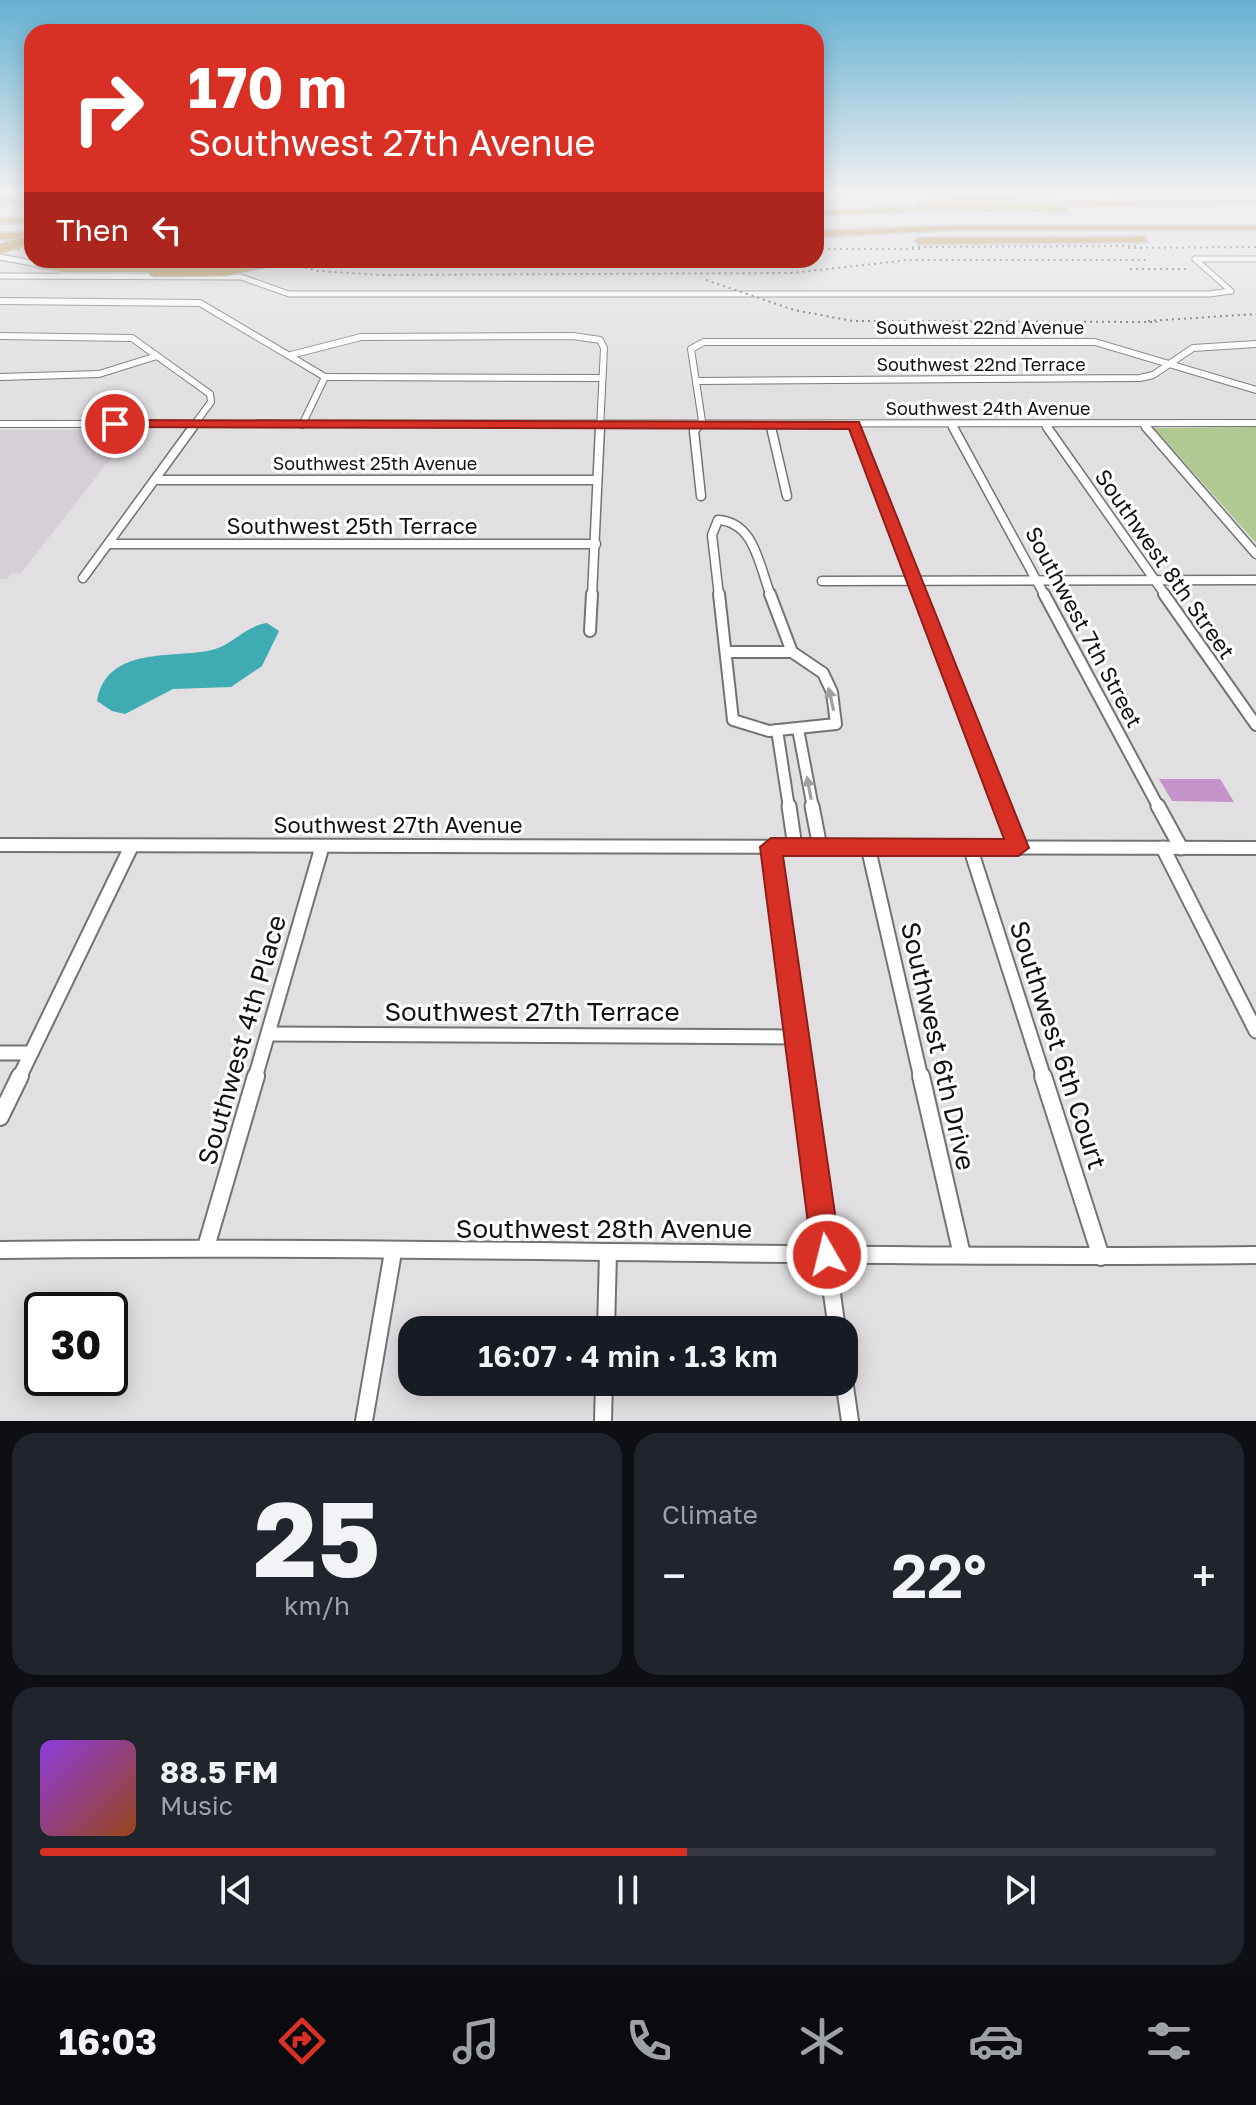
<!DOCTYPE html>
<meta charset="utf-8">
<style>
:root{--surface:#171b24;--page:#20242c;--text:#f1f3f6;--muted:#9ea1a6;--line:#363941;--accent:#d93025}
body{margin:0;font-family:"Golos Text",sans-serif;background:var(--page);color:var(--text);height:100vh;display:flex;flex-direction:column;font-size:30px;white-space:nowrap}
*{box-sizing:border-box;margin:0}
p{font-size:26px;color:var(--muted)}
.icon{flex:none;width:44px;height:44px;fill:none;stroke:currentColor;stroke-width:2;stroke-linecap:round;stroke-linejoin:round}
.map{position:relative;height:1421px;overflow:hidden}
.drawer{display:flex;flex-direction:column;gap:12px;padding:12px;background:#0d0f14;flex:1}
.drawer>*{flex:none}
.guide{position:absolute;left:24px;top:24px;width:800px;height:244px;border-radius:24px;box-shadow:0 4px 20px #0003;background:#d93025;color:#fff;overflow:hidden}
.speed{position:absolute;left:24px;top:1292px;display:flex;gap:16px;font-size:40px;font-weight:700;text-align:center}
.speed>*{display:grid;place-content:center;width:104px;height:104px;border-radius:50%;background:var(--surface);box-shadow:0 4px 20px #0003;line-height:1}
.speed .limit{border:4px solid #111;border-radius:12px;background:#fff;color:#111}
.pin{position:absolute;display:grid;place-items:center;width:68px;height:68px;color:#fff;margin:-34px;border:4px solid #fff;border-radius:50%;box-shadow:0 2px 8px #0007}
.me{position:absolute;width:88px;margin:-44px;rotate:352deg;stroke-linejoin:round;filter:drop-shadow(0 0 6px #0008)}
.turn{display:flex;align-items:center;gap:28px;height:168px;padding:0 32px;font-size:36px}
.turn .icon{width:104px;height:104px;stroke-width:2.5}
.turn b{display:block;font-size:56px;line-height:68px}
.then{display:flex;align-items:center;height:76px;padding:0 32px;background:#0003;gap:16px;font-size:30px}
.big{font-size:60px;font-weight:600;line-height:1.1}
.drawer .tile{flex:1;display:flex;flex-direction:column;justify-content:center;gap:12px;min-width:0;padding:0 28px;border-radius:24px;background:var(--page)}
.drawer .dial{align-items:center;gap:0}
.dial b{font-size:104px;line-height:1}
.song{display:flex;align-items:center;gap:24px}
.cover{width:96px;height:96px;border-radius:12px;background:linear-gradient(135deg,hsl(270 70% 55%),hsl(20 70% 35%))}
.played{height:8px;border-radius:4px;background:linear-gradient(90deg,var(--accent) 55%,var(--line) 55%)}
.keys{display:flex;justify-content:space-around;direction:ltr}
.heat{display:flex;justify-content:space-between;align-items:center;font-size:44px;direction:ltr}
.drawer .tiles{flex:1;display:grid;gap:12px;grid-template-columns:1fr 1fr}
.tile:last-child{grid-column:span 2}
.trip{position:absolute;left:398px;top:1316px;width:460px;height:80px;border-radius:24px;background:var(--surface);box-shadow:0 4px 20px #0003;font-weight:600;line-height:80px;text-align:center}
.menu{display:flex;height:128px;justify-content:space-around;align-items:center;background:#090b0e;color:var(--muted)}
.menu .icon{width:56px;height:56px}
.menu .selected{color:var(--accent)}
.menu b{font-size:36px;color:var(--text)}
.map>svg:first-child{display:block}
.built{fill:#d7cfd8}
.green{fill:#b0c993}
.water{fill:#3facb3}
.building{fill:#c592ca}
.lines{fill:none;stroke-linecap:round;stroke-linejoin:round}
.minor-far5-casing{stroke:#747275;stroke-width:7}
.minor-far4-casing{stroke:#747275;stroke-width:8}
.minor-far3-casing{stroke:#747275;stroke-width:11}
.minor-far2-casing{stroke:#747275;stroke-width:14}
.minor-far1-casing{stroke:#747275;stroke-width:17}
.minor-casing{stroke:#747275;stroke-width:20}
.tertiary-casing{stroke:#747275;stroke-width:4}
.primary-casing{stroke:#bdbdbd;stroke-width:4}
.motorway-casing{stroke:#bdbdbd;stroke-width:4}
.minor-far5{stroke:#fff;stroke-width:5}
.minor-far4{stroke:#fff;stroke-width:6}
.minor-far3{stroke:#fff;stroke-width:8}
.minor-far2{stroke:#fff;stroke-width:10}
.minor-far1{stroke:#fff;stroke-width:13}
.minor{stroke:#fff;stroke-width:16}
.tertiary{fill:#fff;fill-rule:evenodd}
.primary{fill:#d2b98e;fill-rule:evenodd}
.motorway{fill:#b48b42;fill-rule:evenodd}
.rail{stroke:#595759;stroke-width:2;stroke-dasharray:2 4;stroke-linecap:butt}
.motorway-bridge-casing{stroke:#bdbdbd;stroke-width:11;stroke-linecap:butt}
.motorway-bridge{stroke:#b48b42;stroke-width:9}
.oneway{fill:#a1a0a1}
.route{fill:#d93025;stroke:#8d1f18;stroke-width:2}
.labels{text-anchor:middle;stroke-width:6;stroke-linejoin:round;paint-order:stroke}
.far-street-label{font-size:18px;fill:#131213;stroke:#fff}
.street-label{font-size:22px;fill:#131213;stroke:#fff}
.near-street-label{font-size:26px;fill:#131213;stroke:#fff}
</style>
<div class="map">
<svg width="1256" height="1421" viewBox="0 0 1256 1421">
<rect width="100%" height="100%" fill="#e2dfe3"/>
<path class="built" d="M0,430H133L21,573H11L7,579H0Z"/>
<path class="green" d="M1256,427V543L1154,428Z"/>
<path class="water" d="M267,623L279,631L262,666L231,687L173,689L125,714L112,711L97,701C107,645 173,659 212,650C233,645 245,626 267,623Z"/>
<path class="building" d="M1159,779H1220L1234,802L1172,801Z"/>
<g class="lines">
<defs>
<g id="minor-far5">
<path d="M0,257L37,264"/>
<path d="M1195,259H1256"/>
<path d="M0,276L241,277L289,294H1209L1231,291L1195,259"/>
</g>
<g id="minor-far4">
<path d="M0,301L200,303L325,377L302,425"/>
<path d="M0,336L132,338L210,394L211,402L191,429"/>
<path d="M291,355L361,337L573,336L600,340L604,348L600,429"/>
<path d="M0,377L99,374L157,356"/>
<path d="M325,377L602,378"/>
<path d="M697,381L1140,378L1153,375L1193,348L1256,344"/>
<path d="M0,424L1256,423"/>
<path d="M1045,424L1049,429"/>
<path d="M770,425L771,429"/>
<path d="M854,425L856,429"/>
<path d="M952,425L954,429"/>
<path d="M1144,425L1148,429"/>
<path d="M695,429L702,421L691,349L704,342H1095L1256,390"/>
</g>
<g id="minor-far3">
<path d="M697,427L694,431L701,496"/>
<path d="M771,427L787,496"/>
<path d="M855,427L920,596"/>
<path d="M953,427L1045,596"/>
<path d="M1047,427L1166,596"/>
<path d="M1146,427L1256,554"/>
<path d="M155,480H595"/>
<path d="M109,544H596"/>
<path d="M83,578L193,427"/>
<path d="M822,581L1256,580"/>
<path d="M592,596L600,427"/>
<path d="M719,596L712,535L718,520C755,522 759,566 771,596"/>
</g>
<g id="minor-far2">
<path d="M719,594L733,720L769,731L836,724L832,692L823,673L792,652L770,594"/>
<path d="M920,594L1003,808"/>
<path d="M1044,594L1159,808"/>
<path d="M1164,594L1256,725"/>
<path d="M590,631L592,594"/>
<path d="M727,652H792"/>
<path d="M798,729L813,808"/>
<path d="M777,730L789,808"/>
</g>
<g id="minor-far1">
<path d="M789,806L795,847"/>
<path d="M812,806L820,847"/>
<path d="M1002,806L1018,848"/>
<path d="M1158,806L1181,848"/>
<path d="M771,847L803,1078"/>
<path d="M868,847L921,1078"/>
<path d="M970,847L1044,1078"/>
<path d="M1163,848L1256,1031"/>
<path d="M269,1034L795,1037"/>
<path d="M0,1053H31"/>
<path d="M19,1078L131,847"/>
<path d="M255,1078L322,847"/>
</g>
<g id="minor">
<path d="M802,1076L837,1330"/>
<path d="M921,1076L962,1255"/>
<path d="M1043,1076L1101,1257"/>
<path d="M0,1117L20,1076"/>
<path d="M206,1247L256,1076"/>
<path d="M0,1250C419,1244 837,1260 1256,1255"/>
<path d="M606,1330L608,1253"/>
<path d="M844,1380L850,1421"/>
<path d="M364,1421L393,1252"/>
<path d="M603,1421L604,1382"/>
</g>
<path id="tertiary" d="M0,839L1256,842V854L0,851Z"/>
<path id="primary" d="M15,195H22L0,208V203Z"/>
<g id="motorway">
<path d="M24,195H32V198L25,197Z"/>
<path d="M1049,195L1052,199L935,202L931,200Z"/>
<path d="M1256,200V204L1039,206L1035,204L1039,202Z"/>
<path d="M952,206L949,210L816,215V211Z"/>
<path d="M32,218V222L0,223V219Z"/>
<path d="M948,226H1256V230H948L816,237V231Z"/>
<rect x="0" y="233" width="32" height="6"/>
<path d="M1144,237L1147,242L919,244L915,241L919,238Z"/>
<path d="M37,261L63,266H173L178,269L173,272H63L34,266Z"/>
</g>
</defs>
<use href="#minor-far5" class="minor-far5-casing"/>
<use href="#minor-far4" class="minor-far4-casing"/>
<use href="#minor-far3" class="minor-far3-casing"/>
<use href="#minor-far2" class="minor-far2-casing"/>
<use href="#minor-far1" class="minor-far1-casing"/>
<use href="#minor" class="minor-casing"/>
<use href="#tertiary" class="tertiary-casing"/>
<use href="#primary" class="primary-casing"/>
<use href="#motorway" class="motorway-casing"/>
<use href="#minor-far5" class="minor-far5"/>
<use href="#minor-far4" class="minor-far4"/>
<use href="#minor-far3" class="minor-far3"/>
<use href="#minor-far2" class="minor-far2"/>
<use href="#minor-far1" class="minor-far1"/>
<use href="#minor" class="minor"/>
<use href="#tertiary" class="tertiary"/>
<use href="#primary" class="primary"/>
<use href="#motorway" class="motorway"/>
<g class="rail">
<path d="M912,247L1140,246"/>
<path d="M1128,248L1256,247"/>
<path d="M0,249H32"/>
<path d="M816,249H924"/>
<path d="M276,260L318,271L380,275L792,273L909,260H1147"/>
<path d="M401,263L455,260"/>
<path d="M1130,269H1190"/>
<path d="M706,280L794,310L853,321L1157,322"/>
<path d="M1148,321L1256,314"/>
</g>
<defs>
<g id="motorway-bridge">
<path d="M0,198L32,203"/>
<path d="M922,205L1064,208"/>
<path d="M0,249L32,239"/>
<path d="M153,272L225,271L283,260"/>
</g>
</defs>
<use href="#motorway-bridge" class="motorway-bridge-casing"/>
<use href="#motorway-bridge" class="motorway-bridge"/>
</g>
<defs><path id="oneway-solid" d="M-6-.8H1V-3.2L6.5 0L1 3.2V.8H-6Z" transform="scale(2)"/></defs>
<g class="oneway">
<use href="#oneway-solid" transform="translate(831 699) rotate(-103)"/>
<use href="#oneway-solid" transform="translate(809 788) rotate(-101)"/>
</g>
<linearGradient id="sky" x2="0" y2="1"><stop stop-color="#64b1d3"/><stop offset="0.49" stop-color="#f2f1f2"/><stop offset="1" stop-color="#f2f1f2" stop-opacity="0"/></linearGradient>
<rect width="1256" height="394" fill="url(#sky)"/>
<path class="route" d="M115,420L859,422L1029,848L1018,856H783L841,1255L837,1265L827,1270L816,1265L812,1255L760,847L771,838L1004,839L849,429L111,427V421Z"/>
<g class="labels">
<g class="far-street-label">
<text x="980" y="334">Southwest 22nd Avenue</text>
<text x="981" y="371">Southwest 22nd Terrace</text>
<text x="988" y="415">Southwest 24th Avenue</text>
<text x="375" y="470">Southwest 25th Avenue</text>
</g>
<g class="street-label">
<text x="352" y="534">Southwest 25th Terrace</text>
<text transform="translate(1165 564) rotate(55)" y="8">Southwest 8th Street</text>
<text transform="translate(1084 627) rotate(62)" y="8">Southwest 7th Street</text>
<text x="398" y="833">Southwest 27th Avenue</text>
</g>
<g class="near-street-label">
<text x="532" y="1021">Southwest 27th Terrace</text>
<text transform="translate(242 1040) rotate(-74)" y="9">Southwest 4th Place</text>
<text transform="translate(1058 1045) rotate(72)" y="9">Southwest 6th Court</text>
<text transform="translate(938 1046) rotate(77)" y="9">Southwest 6th Drive</text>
<text x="604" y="1238">Southwest 28th Avenue</text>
</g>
</g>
</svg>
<div class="speed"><div class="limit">30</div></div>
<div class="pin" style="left:115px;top:424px;background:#d93025"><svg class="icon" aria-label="arrive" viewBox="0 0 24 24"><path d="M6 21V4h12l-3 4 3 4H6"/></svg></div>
<svg class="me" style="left:827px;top:1255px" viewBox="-20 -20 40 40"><circle r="17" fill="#d93025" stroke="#fff" stroke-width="3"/><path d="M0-11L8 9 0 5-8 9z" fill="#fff"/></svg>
<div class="trip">16:07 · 4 min · 1.3 km</div>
<div class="guide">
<div class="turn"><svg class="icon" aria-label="right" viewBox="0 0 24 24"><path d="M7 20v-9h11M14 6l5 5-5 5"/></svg><div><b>170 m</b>Southwest 27th Avenue</div></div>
<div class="then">Then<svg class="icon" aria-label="left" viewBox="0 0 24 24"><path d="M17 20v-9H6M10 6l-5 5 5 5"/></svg></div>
</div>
</div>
<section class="drawer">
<div class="tiles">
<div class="tile dial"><b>25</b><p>km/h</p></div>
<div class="tile"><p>Climate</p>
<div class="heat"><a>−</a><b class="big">22°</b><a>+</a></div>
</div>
<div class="tile">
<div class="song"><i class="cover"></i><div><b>88.5 FM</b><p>Music</p></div></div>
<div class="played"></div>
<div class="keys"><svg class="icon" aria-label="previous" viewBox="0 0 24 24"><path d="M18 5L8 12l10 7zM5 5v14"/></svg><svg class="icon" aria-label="pause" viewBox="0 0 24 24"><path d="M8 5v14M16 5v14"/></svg><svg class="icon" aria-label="next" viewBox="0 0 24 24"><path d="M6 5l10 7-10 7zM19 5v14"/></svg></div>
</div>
</div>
</section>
<nav class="menu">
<b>16:03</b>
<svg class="icon selected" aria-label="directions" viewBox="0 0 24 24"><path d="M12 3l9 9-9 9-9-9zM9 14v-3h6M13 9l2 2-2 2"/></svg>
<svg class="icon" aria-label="music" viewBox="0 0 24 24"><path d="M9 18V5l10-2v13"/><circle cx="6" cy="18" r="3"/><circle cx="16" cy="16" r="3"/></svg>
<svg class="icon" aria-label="phone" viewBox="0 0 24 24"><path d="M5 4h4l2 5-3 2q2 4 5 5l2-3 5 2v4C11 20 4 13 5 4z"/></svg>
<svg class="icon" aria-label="climate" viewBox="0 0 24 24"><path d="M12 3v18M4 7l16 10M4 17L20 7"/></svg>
<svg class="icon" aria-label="car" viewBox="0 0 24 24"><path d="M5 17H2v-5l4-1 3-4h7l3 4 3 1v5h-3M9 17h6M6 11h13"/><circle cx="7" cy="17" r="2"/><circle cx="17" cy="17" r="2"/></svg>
<svg class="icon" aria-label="filters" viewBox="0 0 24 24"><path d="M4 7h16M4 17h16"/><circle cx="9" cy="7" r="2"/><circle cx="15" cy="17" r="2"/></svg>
</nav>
